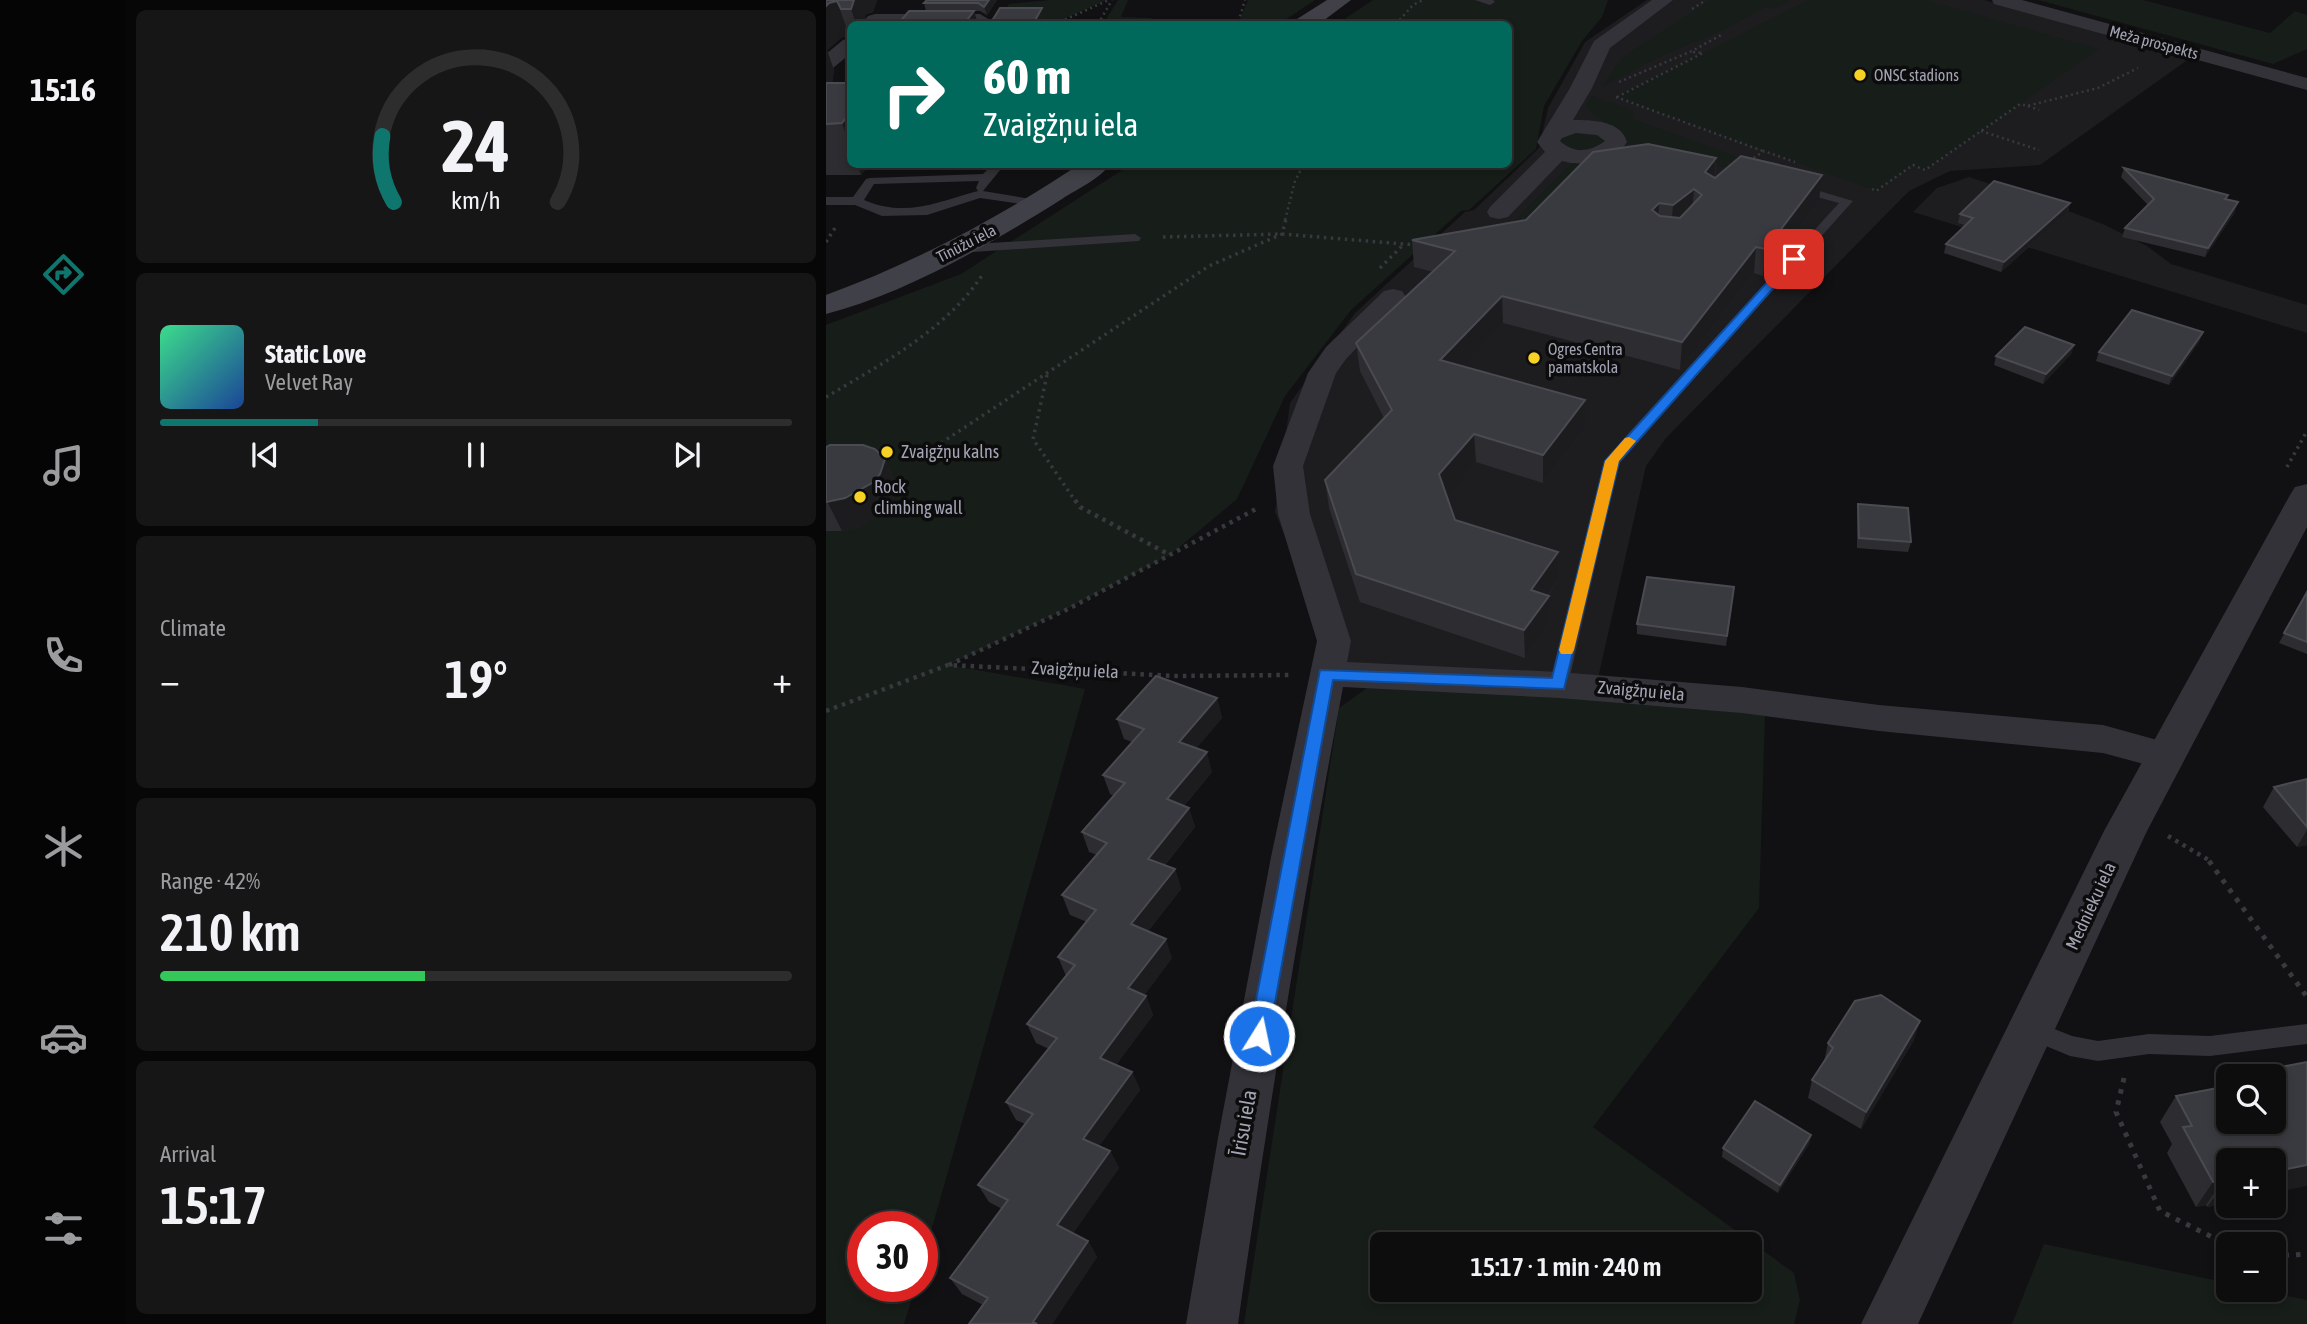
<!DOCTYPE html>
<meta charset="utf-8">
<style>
:root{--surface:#0d0d0e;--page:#161617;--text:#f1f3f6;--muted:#9a9c9e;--line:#2d2d2e;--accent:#0f766e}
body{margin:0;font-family:"Asap Condensed",sans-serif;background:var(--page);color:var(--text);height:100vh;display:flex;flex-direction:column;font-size:26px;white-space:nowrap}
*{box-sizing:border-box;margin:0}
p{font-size:23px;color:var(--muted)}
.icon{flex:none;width:38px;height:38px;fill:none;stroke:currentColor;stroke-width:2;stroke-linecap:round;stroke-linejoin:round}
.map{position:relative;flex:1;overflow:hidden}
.panel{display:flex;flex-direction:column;gap:10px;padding:10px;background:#070708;width:700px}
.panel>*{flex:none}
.top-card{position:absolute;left:21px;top:21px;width:665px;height:147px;border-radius:10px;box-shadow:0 4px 10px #0003,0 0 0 2px var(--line);background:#00695c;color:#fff;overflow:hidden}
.fabs{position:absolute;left:1390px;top:1064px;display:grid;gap:14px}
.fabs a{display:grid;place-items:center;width:70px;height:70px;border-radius:10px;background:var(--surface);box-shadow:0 4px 10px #0003,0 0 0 2px var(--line);font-size:35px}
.speed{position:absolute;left:21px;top:1211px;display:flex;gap:14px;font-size:35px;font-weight:700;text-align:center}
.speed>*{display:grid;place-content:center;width:91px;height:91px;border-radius:50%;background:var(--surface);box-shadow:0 4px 10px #0003,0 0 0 2px var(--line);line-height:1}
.speed .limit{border:10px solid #d22;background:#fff;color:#111}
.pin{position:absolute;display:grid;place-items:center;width:60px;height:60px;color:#fff;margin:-30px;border-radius:14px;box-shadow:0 4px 10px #0006}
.me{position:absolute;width:77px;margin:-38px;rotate:10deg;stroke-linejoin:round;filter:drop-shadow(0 0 5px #0008)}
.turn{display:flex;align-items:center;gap:24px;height:147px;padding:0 21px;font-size:32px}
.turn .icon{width:91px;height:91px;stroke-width:2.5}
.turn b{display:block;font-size:49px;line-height:60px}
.big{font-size:52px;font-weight:600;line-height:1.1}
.panel .widget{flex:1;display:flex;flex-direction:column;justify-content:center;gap:10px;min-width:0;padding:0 24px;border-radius:10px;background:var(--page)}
.panel .dial{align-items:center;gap:0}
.dial svg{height:182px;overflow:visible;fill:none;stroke:var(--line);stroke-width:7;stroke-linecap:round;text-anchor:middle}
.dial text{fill:var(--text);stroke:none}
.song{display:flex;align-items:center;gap:21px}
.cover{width:84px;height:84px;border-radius:10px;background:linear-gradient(135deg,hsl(150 70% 55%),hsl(220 70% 35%))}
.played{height:7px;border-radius:4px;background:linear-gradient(90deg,var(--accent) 25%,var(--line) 25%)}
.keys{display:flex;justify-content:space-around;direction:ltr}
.heat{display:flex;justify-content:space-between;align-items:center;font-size:38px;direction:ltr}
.charge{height:10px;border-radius:5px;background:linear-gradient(90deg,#34c759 42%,var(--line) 0)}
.trip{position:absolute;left:544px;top:1232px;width:392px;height:70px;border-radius:10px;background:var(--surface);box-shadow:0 4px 10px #0003,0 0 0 2px var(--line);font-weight:600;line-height:70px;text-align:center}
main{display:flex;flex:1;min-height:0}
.tab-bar{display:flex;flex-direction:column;width:126px;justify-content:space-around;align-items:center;background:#050506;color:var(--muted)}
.tab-bar .icon{width:49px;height:49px}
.tab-bar .on{color:var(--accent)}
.tab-bar b{font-size:32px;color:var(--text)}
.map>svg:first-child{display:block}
.built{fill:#1d1d20}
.green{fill:#171d19;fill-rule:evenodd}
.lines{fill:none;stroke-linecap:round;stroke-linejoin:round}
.path-far3{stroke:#38393f;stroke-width:2.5;stroke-dasharray:2 3.5;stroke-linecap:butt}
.path-far2{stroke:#38393f;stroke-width:3.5;stroke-dasharray:2.5 4.5;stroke-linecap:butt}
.path-far1{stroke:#38393f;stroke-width:4.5;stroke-dasharray:3.5 5;stroke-linecap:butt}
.path{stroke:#38393f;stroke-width:5;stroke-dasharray:4.5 7;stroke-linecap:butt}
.service{fill:#323238;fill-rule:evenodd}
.minor{fill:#323238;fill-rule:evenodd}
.tertiary{fill:#323238;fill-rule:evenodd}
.secondary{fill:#404048;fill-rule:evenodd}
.wall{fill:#2d2d31}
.shaded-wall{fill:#1c1c1f}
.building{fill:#393a3f;stroke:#4a4a51;stroke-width:2;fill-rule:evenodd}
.route{fill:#1a73e8;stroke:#114b97;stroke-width:2}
.slow{fill:#f59e0b}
.poi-dot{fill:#f7d225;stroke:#0c0c0d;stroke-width:2.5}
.labels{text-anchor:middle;stroke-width:7;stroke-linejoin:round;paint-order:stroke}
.far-street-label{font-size:16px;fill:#a2a4b4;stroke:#0c0c0d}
.far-poi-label{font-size:16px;fill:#a2a4b4;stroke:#0c0c0d;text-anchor:start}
.poi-label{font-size:18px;fill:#a2a4b4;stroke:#0c0c0d;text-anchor:start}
.street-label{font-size:18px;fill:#a2a4b4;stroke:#0c0c0d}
.near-street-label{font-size:21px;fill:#a2a4b4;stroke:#0c0c0d}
</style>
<main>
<nav class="tab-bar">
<b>15:16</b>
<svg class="icon on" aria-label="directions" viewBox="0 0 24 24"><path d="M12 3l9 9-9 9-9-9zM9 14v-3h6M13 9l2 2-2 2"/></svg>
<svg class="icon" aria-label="music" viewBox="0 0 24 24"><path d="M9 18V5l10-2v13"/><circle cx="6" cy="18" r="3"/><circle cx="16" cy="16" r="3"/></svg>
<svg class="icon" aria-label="phone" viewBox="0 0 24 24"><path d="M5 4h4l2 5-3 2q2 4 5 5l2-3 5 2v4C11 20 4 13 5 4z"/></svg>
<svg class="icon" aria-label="climate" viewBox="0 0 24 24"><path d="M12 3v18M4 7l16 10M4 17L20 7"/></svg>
<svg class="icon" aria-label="car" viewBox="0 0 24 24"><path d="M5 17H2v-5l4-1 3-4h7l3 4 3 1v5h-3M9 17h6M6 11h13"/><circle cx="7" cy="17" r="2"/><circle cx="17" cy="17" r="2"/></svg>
<svg class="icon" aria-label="filters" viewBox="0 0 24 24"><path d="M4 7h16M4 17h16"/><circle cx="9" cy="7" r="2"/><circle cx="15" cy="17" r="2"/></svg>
</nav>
<section class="panel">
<div class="widget dial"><svg viewBox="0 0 100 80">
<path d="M14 69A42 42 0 1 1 86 69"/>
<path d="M14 69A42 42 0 0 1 9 40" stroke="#0f766e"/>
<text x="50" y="56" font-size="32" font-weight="700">24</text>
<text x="50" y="72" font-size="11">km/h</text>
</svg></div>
<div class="widget">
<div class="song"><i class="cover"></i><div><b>Static Love</b><p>Velvet Ray</p></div></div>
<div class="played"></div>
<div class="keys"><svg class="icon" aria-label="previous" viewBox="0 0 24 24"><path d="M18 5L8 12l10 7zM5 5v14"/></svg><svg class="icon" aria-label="pause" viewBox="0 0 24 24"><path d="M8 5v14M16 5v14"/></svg><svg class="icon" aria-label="next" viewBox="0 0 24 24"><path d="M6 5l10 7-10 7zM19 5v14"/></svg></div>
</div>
<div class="widget"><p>Climate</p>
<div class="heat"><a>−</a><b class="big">19°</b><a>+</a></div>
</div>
<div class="widget"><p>Range · 42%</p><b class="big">210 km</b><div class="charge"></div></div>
<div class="widget"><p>Arrival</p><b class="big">15:17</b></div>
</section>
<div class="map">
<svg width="1481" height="1324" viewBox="0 0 1481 1324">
<rect width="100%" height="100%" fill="#111113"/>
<g class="built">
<path d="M821,0H1158L1367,56L1214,165L1124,171L1083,191L840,438L820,466L770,687L517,678L449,512L464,403L529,313L639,212L648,210L713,148L722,108L759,42Z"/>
<path d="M1143,177L1219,202L1279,225L1321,246L1345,264L1481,305V333L1087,212L1111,188Z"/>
</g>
<g class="green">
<path d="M224,0H281L226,24L170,22L183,4Z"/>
<path d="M292,0H302L295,17L326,18L324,23L334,24H277Z"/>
<path d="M422,0H489L453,24H412Z"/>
<path d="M547,0H782L776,17L756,41L718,106L710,149L643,210L635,211L525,310L459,396L411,499L344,555L243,608L123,665L259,689L96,1263V1227H37V1286H90L78,1324H0V325L135,274L304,165L682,164V24H511Z"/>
<path d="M884,0H965L948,9L940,7L901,28L831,58L776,87L794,59Z"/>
<path d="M982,0H1101L1273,49L1099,170L1086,165L1050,191L790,97Z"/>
<path d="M1212,0H1317L1444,33L1469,11L1481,15V49L1447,64Z"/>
<path d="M766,96L807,110V119L915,158L902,168L810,150L759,106Z"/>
<path d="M741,133H770L779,139V143L766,151L736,148L732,138Z"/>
<path d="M792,155L717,229L685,224L747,162Z"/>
<path d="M541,688L731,692L939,714L933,908L767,1127L968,1273L974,1300L968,1324H418L513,708ZM556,1244H924V1290H556Z"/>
<path d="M1218,1244L1402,1283V1290H1431L1481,1300V1324H1186Z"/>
</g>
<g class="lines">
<g class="path-far3">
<path d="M866,9L880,0"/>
<path d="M229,24L283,0"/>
<path d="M272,24L286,0"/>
<path d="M408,24L412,23L419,0"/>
<path d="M570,24L587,5L597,0"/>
<path d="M793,82L866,51L897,34"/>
<path d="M790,97L937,151"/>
<path d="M791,97L877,53L867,52"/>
<path d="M1202,106L1213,110"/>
<path d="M1155,131L1213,150"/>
<path d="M923,161L938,151L969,162"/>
<path d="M1046,189L1050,191L1087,165L1099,170L1194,104L1201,106L1272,88L1312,68"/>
<path d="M459,220L469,181L478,164"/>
</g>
<g class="path-far2">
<path d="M337,237L456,234L590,245"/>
<path d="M0,242L9,228"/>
<path d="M554,268L578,244"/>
<path d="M221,375L207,439L250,502"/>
<path d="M0,397C57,363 119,331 157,274"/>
<path d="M115,443L383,266L456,234L460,219"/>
<path d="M1461,467L1481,431"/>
</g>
<g class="path-far1">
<path d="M249,500L254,507L344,555"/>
<path d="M123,665L244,608L430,509"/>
<path d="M0,711L122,665L351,676L463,675"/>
<path d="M1342,836L1386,862"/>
</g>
<g class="path">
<path d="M1383,861L1481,997"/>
<path d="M1298,1078L1290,1112L1334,1211L1402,1245"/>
<path d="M1447,1256L1481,1254"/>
</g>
<g class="service">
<path d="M649,0H667L669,2L664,5Z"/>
<path d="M167,164H179L157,191L217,201V207L154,198L101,215L56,216L29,205H0V197H27L40,179L44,178L157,174ZM153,181L150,188L152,191C111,202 80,218 38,200L48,184Z"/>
<path d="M970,184L1027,201L793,462L742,685L739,690H727L724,685L778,461L1013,203L966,190V186Z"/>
<path d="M309,234L315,238L313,241L132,253L126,249L132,245Z"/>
<path d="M1206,1020L1246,1036L1272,1041L1323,1034L1384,1036L1481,1024V1044L1384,1056L1323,1054L1272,1061L1244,1056L1198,1037L1195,1030L1198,1023Z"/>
</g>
<g class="minor">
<path d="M826,0H847L784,48L766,88L747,120C765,120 795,120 801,142C787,163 759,167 736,161L682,217L673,219L664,217L661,212L664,207L719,152L711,142L744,88L768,41ZM750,133L771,135L779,141C764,152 748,154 734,141L736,138Z"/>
<path d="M1166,0H1196L1481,78V90L1168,4Z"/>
<path d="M49,14H154L164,20L159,24H42L39,20L42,16Z"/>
<path d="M24,38V54L7,68L0,70V54L17,40Z"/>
<path d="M567,289L576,291L580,297L520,359L510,373L477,466L484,514L525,641L521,662L733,672L916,687L1053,705L1277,725L1353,746L1359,756L1353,766L1340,770L1277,753L1053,731L916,713L733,698L517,687C477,899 442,1111 412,1324H360L392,1138L445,857L491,641L452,514L447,466L482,373L500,347L558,291Z"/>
</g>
<path class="tertiary" d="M1481,484V527L1321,831L1092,1324H1035L1278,831L1464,495L1469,487Z"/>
<g class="secondary">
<path d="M501,0H525L493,24H469L471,19Z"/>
<path d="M254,164H284C274,179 251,189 236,199C168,242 79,294 0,314V295C90,262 174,217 254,164Z"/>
</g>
</g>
<g class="wall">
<path d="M0,0H51L47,12L40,14L39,16L42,24H24V38L23,35L15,38L1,50L8,70L6,83H24V164H117L114,169L39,170L35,175H0Z"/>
<path d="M171,0L161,15L154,11H148L152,24H72L100,11L98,3Z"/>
<path d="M890,158L889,178L993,201L937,276L928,273L854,370L677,323L636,366L759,428L717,483L650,462L621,495L629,520L732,552V580L722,595L723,624L699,658L534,602L503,508L499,480L558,418L534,371L530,343L608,272L588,267L586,240L700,220Z"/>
<path d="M1298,168L1401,199L1409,212L1379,257L1296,237L1299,228L1322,205L1295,177Z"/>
<path d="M1244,203L1242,212L1175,272L1118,253L1120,244L1139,225L1132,223L1134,214Z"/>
<path d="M1377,332L1373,342L1343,385L1270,361L1273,352Z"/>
<path d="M1248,345L1245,354L1217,384L1168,365L1170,356Z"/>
<path d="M0,447L59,459L71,488L66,502L58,512L32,527L16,531H0Z"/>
<path d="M1032,504L1085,542L1082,552L1031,548V514Z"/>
<path d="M1481,592V654L1453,643Z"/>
<path d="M907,597L900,646L811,634V624Z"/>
<path d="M391,698L396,718L370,748L386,772L358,806L363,808L369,827L339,865L349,869L355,889L322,931L346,958L318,995L320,996L327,1015L290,1065L306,1072L314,1090L273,1146L284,1151L293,1168L247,1233L262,1241L271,1257L226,1324H143L157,1305L136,1294L124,1278L176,1209L163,1202L152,1185L199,1124L190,1120L180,1102L223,1049L210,1043L201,1024L240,976L232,957L261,922L244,915L236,895L271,855L263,852L256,832L288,796L284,794L277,775L306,742L298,739L291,719Z"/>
<path d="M1481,779V845L1471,847L1437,807L1448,787Z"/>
<path d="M1088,1040L1035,1129L982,1098L986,1080L998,1062L1002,1043Z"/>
<path d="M1402,1077V1203L1381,1207L1380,1205L1370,1207L1341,1153L1346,1144L1334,1122L1350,1096L1393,1088L1399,1078Z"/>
<path d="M985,1135L983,1144L952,1193L896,1157L897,1148Z"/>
</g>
<g class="shaded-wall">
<path d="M28,0H51L47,12L40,14L39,16L42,24H30L25,9Z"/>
<path d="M163,0H171L161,15L158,7Z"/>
<path d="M11,1L23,35L15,38L1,50L8,70L2,108H0V6L3,3Z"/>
<path d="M216,8L220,24H207Z"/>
<path d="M148,11L152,24H138Z"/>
<path d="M20,118L24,130V146L16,123Z"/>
<path d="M890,158L888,183L879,172Z"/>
<path d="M31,164H37L39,170L35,175Z"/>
<path d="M996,175L993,201L937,276L940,249Z"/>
<path d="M868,189L866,214L845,231L847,205Z"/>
<path d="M1412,202L1409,212L1379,257L1382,248Z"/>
<path d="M833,203L832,229L826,210Z"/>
<path d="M1244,203L1242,212L1175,272L1178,262Z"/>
<path d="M930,247L928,273L854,370L856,342Z"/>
<path d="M676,296L677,323L616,388L614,360Z"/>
<path d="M1377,332L1373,342L1343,385L1346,376Z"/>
<path d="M1248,345L1245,354L1217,384L1220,374Z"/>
<path d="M759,400V428L717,483V455Z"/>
<path d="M648,434L650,462L616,502L613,474Z"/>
<path d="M59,459L71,488L66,502L58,512L32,527L16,531L2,503Z"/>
<path d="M732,552V580L705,618V590Z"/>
<path d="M723,596V624L699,658L698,630Z"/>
<path d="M391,698L396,718L359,762L353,742Z"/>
<path d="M381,752L386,772L347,819L341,799Z"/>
<path d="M363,808L369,827L328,878L322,859Z"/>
<path d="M1481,830V845L1471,847Z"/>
<path d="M349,869L355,889L312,943L305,924Z"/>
<path d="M340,939L346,958L310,1007L302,988Z"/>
<path d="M320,996L327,1015L282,1076L274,1058Z"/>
<path d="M1094,1021L1088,1040L1035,1129L1040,1112Z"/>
<path d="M306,1072L314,1090L266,1156L257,1139Z"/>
<path d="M985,1135L983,1144L952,1193L954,1185Z"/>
<path d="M284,1151L293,1168L241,1242L231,1225Z"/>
<path d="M1481,1165V1186L1447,1193V1172Z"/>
<path d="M1397,1180L1380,1205L1370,1207L1387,1182Z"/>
<path d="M1402,1182V1203L1381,1207L1399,1183Z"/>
<path d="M262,1241L271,1257L226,1324H208L207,1322Z"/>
</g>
<g class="building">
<path d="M0,0H28L25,9H15L11,1L3,3L0,6Z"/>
<path d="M101,0H163L158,7L152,3H98Z"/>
<path d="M174,8H216L207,24H164Z"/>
<path d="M83,11H148L138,24H72Z"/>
<path d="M0,83H24V118H20L16,123L0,124Z"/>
<path d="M822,144L890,158L879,172L889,178L915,156L996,175L940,249L930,247L856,342L676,296L614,360L759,400L717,455L648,434L613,474L629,520L732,552L705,590L723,596L698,630L530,574L499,480L566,410L530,343L629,251L586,240L700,220L767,152ZM868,189L876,195L854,218L834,216L826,210L833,203L847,205Z"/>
<path d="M1298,168L1402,195L1399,199L1412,202L1382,248L1299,228L1328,199Z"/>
<path d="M1168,181L1244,203L1178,262L1120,244L1147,218L1134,214Z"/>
<path d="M1306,310L1377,332L1346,376L1273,352Z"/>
<path d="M1199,327L1248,345L1220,374L1170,356Z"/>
<path d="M4,445H37L49,449L59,459L54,474L46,483L19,498L0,502V447Z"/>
<path d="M1032,504L1082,508L1085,542L1033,538Z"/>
<path d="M821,577L908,587L901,636L811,624Z"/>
<path d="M1481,592V642L1458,633Z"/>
<path d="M330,676L391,698L353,742L381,752L341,799L363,808L322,859L349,869L305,924L340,939L302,988L320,996L274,1058L306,1072L257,1139L284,1151L231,1225L262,1241L207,1322L211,1324H143L162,1298L124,1278L182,1200L152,1185L207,1114L180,1102L231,1038L201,1024L249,965L232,957L270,910L236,895L281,843L256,832L299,783L277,775L318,729L291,719Z"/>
<path d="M1481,779V827L1448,787Z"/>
<path d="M1055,995L1094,1021L1040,1112L986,1080L1007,1048L1002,1043L1029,1001Z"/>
<path d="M1481,1062V1165L1447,1172V1160H1402V1182L1399,1183L1397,1180L1387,1182L1357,1127L1366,1126L1350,1096L1402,1086V1122H1447V1076H1407Z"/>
<path d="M929,1101L985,1135L954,1185L897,1148Z"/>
</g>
<path class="route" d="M964,257L973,259L793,462L738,689L507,680L443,1036L440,1042L433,1045L426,1042L423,1036L494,670L726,678L779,461Z"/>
<path class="slow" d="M803,437L810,441L793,461L748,650L746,654H735L733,650L779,461L799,438Z"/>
<g class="poi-dot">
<circle cx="1034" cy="75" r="7"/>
<circle cx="708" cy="358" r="7"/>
<circle cx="61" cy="452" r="7"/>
<circle cx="34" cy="497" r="7"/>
</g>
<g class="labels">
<g class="far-street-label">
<text transform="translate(1328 42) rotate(15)" y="6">Meža prospekts</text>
<text transform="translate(140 243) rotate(-27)" y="6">Tīnūžu iela</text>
</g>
<g class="far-poi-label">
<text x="1048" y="81">ONSC stadions</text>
<text x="722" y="355">Ogres Centra<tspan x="722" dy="18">pamatskola</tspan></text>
</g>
<g class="poi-label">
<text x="75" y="458">Zvaigžņu kalns</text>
<text x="48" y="493">Rock<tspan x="48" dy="21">climbing wall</tspan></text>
</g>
<g class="street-label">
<text transform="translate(249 670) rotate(3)" y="6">Zvaigžņu iela</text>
<text transform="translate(815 691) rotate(5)" y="6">Zvaigžņu iela</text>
<text transform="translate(1265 906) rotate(-65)" y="6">Mednieku iela</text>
</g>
<g class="near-street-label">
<text transform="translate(418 1123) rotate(-80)" y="7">Īrisu iela</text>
</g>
</g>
</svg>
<div class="fabs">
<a><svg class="icon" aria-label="search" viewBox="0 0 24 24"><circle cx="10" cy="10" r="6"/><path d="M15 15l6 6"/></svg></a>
<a>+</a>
<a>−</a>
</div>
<div class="speed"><div class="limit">30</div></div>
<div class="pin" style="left:968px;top:259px;background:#d93025"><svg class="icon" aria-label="arrive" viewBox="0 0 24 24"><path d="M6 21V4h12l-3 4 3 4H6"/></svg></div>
<svg class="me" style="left:433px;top:1036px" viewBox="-20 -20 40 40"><circle r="17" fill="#1a73e8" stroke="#fff" stroke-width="3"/><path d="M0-11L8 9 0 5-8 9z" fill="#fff"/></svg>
<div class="trip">15:17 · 1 min · 240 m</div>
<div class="top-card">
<div class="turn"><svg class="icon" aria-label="right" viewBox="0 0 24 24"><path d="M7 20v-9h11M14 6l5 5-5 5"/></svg><div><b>60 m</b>Zvaigžņu iela</div></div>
</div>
</div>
</main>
